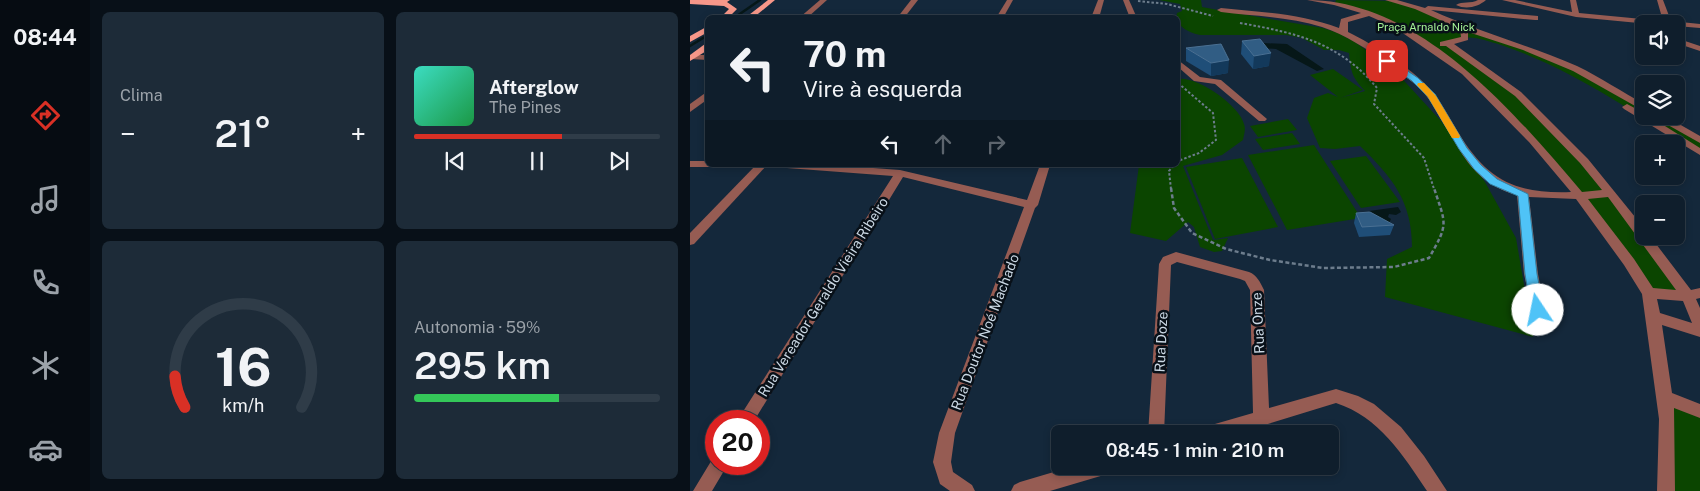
<!DOCTYPE html>
<html lang="pt">
<meta charset="utf-8">
<style>
:root{--surface:#0f1e2c;--page:#1d2b38;--text:#f1f3f6;--muted:#9ba2a9;--line:#2f3c48;--accent:#d93025}
body{margin:0;font-family:"Public Sans",sans-serif;background:var(--page);color:var(--text);height:100vh;display:flex;flex-direction:column;font-size:19px;white-space:nowrap}
*{box-sizing:border-box;margin:0}
p{font-size:16px;color:var(--muted)}
.icon{flex:none;width:28px;height:28px;fill:none;stroke:currentColor;stroke-width:2;stroke-linecap:round;stroke-linejoin:round}
.map{position:relative;flex:1;overflow:hidden}
.sheet{display:flex;flex-direction:column;gap:12px;padding:12px;background:#081018;width:600px}
.sheet>*{flex:none}
.banner{position:absolute;left:15px;top:15px;width:475px;height:152px;border-radius:8px;box-shadow:0 2px 8px #0003,0 0 0 1px var(--line);background:#0f1e2c;color:var(--text);overflow:hidden}
.tools{position:absolute;left:945px;top:15px;display:grid;gap:10px}
.tools a{display:grid;place-items:center;width:50px;height:50px;border-radius:8px;background:var(--surface);box-shadow:0 2px 8px #0003,0 0 0 1px var(--line);font-size:25px}
.speed{position:absolute;left:15px;top:410px;display:flex;gap:10px;font-size:25px;font-weight:700;text-align:center}
.speed>*{display:grid;place-content:center;width:65px;height:65px;border-radius:50%;background:var(--surface);box-shadow:0 2px 8px #0003,0 0 0 1px var(--line);line-height:1}
.speed .limit{border:8px solid #d22;background:#fff;color:#111}
.pin{position:absolute;display:grid;place-items:center;width:42px;height:42px;color:#fff;margin:-21px;border-radius:10px;box-shadow:0 2px 8px #0006}
.me{position:absolute;width:55px;margin:-28px;rotate:349deg;stroke-linejoin:round;filter:drop-shadow(0 0 4px #0008)}
.turn{display:flex;align-items:center;gap:18px;height:105px;padding:0 15px;font-size:22px}
.turn .icon{width:65px;height:65px;stroke-width:2.5}
.turn b{display:block;font-size:35px;line-height:42px}
.lanes{display:flex;align-items:center;height:48px;padding:0 15px;background:#0003;justify-content:center;gap:25px;direction:ltr}
.lanes .off{opacity:.35}
.big{font-size:38px;font-weight:600;line-height:1.1}
.sheet .tile{flex:1;display:flex;flex-direction:column;justify-content:center;gap:8px;min-width:0;padding:0 18px;border-radius:8px;background:var(--page)}
.sheet .dial{align-items:center;gap:0}
.dial svg{height:130px;overflow:visible;fill:none;stroke:var(--line);stroke-width:7;stroke-linecap:round;text-anchor:middle}
.dial text{fill:var(--text);stroke:none}
.song{display:flex;align-items:center;gap:15px}
.cover{width:60px;height:60px;border-radius:8px;background:linear-gradient(135deg,hsl(170 70% 55%),hsl(140 70% 35%))}
.played{height:5px;border-radius:2px;background:linear-gradient(90deg,var(--accent) 60%,var(--line) 60%)}
.keys{display:flex;justify-content:space-around;direction:ltr}
.heat{display:flex;justify-content:space-between;align-items:center;font-size:28px;direction:ltr}
.charge{height:8px;border-radius:4px;background:linear-gradient(90deg,#34c759 59%,var(--line) 0)}
.sheet .tiles{flex:1;display:grid;gap:12px;grid-template-columns:repeat(2,1fr)}
.trip{position:absolute;left:361px;top:425px;width:288px;height:50px;border-radius:8px;background:var(--surface);box-shadow:0 2px 8px #0003,0 0 0 1px var(--line);font-weight:600;line-height:50px;text-align:center}
main{display:flex;flex:1;min-height:0}
.tabs{display:flex;flex-direction:column;width:90px;justify-content:space-around;align-items:center;background:#060c12;color:var(--muted)}
.tabs .icon{width:35px;height:35px}
.tabs .on{color:var(--accent)}
.tabs b{font-size:22px;color:var(--text)}
.map>svg:first-child{display:block}
.green{fill:#0b4500}
.water{fill:#061718}
.lines{fill:none;stroke-linecap:round;stroke-linejoin:round}
.stream{stroke:#061718;stroke-width:2.5}
.path-far1{stroke:#6d7d8d;stroke-width:2;stroke-dasharray:2.5 2;stroke-linecap:butt}
.path{stroke:#6d7d8d;stroke-width:2.5;stroke-dasharray:4 2.5;stroke-linecap:butt}
.minor{fill:#965c53;fill-rule:evenodd}
.major{fill:#f79789;fill-rule:evenodd}
.wall{fill:#1f4e78}
.shaded-wall{fill:#13395b}
.building{fill:#315d84;stroke:#4a7093}
.route{fill:#4fc3f7;stroke:#337fa1}
.slow{fill:#f59e0b}
.labels{text-anchor:middle;stroke-width:5;stroke-linejoin:round;paint-order:stroke}
.far-park-label{font-size:11px;fill:#a5f296;stroke:#081018}
.street-label{font-size:14px;fill:#cbd8e4;stroke:#081018}
</style>
<main>
<nav class="tabs">
<b>08:44</b>
<svg class="icon on" aria-label="directions" viewBox="0 0 24 24"><path d="M12 3l9 9-9 9-9-9zM9 14v-3h6M13 9l2 2-2 2"/></svg>
<svg class="icon" aria-label="music" viewBox="0 0 24 24"><path d="M9 18V5l10-2v13"/><circle cx="6" cy="18" r="3"/><circle cx="16" cy="16" r="3"/></svg>
<svg class="icon" aria-label="phone" viewBox="0 0 24 24"><path d="M5 4h4l2 5-3 2q2 4 5 5l2-3 5 2v4C11 20 4 13 5 4z"/></svg>
<svg class="icon" aria-label="climate" viewBox="0 0 24 24"><path d="M12 3v18M4 7l16 10M4 17L20 7"/></svg>
<svg class="icon" aria-label="car" viewBox="0 0 24 24"><path d="M5 17H2v-5l4-1 3-4h7l3 4 3 1v5h-3M9 17h6M6 11h13"/><circle cx="7" cy="17" r="2"/><circle cx="17" cy="17" r="2"/></svg>
</nav>
<section class="sheet">
<div class="tiles">
<div class="tile"><p>Clima</p>
<div class="heat"><a>−</a><b class="big">21°</b><a>+</a></div>
</div>
<div class="tile">
<div class="song"><i class="cover"></i><div><b>Afterglow</b><p>The Pines</p></div></div>
<div class="played"></div>
<div class="keys"><svg class="icon" aria-label="previous" viewBox="0 0 24 24"><path d="M18 5L8 12l10 7zM5 5v14"/></svg><svg class="icon" aria-label="pause" viewBox="0 0 24 24"><path d="M8 5v14M16 5v14"/></svg><svg class="icon" aria-label="next" viewBox="0 0 24 24"><path d="M6 5l10 7-10 7zM19 5v14"/></svg></div>
</div>
<div class="tile dial"><svg viewBox="0 0 100 80">
<path d="M14 69A42 42 0 1 1 86 69"/>
<path d="M14 69A42 42 0 0 1 8 50" stroke="#d93025"/>
<text x="50" y="56" font-size="32" font-weight="700">16</text>
<text x="50" y="72" font-size="11">km/h</text>
</svg></div>
<div class="tile"><p>Autonomia · 59%</p><b class="big">295 km</b><div class="charge"></div></div>
</div>
</section>
<div class="map">
<svg width="1010" height="491" viewBox="0 0 1010 491">
<rect width="100%" height="100%" fill="#14283b"/>
<g class="green">
<path d="M469,0H511L512,7L528,10L633,28L648,33L665,42L706,72L751,121L795,182L826,238L843,337L695,297L697,259L722,247C722,201 702,177 670,146L645,149L630,148L617,118L624,98L638,93L648,97L620,75L643,69L673,90L650,98L675,91C662,77 661,73 659,53L649,50H634L612,38L596,35H511C500,33 484,26 487,13L492,11L490,4Z"/>
<path d="M646,0L706,1L886,69L954,108V116H968L1010,140V152C944,114 884,69 811,45C800,42 785,36 774,38C769,39 764,42 759,44L828,94L894,161L998,296L959,293L890,196L775,72L731,43L680,13L645,3Z"/>
<path d="M488,79C507,76 549,105 554,124C556,129 554,135 553,140L532,155L493,166L523,240L538,238L532,251L524,252L510,247L504,227L498,222L476,241L440,233L449,165H488Z"/>
<path d="M598,119L607,130L568,137L560,126Z"/>
<path d="M602,133L610,144L573,150L565,139Z"/>
<path d="M624,145L671,218L597,230L558,155Z"/>
<path d="M676,156L710,202L671,208L640,161Z"/>
<path d="M552,158L588,227L525,239L496,167Z"/>
<path d="M974,397L1010,411V491H976Z"/>
</g>
<g class="water">
<path d="M571,43L597,44L634,69L627,71L586,49L571,48Z"/>
<path d="M708,207L711,212L706,215L699,214L698,217L701,219L699,223L686,228L679,211Z"/>
</g>
<g class="lines">
<g class="stream">
<path d="M44,18L70,0"/>
<path d="M0,46L18,35"/>
</g>
<g class="path-far1">
<path d="M448,1L477,4L523,16"/>
<path d="M550,23C606,33 649,42 687,88L684,104L734,158L744,189"/>
<path d="M488,83L523,113L526,140L509,153L488,161"/>
<path d="M481,189L479,171L484,165"/>
</g>
<path class="path" d="M481,188L484,208L502,233L536,249L580,260L633,268L704,267L739,258C759,223 756,225 744,188"/>
<g class="minor">
<path d="M130,0H137L117,18H109Z"/>
<path d="M221,0H228L214,18H207Z"/>
<path d="M317,0H323L313,18H306Z"/>
<path d="M408,0H414L409,18H401Z"/>
<path d="M433,0H439L447,18H440Z"/>
<path d="M617,0C730,0 824,112 892,192L912,190L890,163L825,96L756,46H750V42L771,37L770,29L725,9L695,0H707L735,8L738,6L848,16V20H845L741,10C789,32 839,45 887,66C910,77 932,92 954,104V111L883,71L833,50L778,32V40L764,44L831,92L898,159L954,228V236H960L1001,290L1010,288V298L1006,299L1010,308V337L972,325L982,393L1010,404V418L984,408L985,491H967L969,419L952,294L934,265L886,199L839,197L848,274L855,310L853,314L848,316L843,314L834,274L827,195C769,179 767,131 733,92C723,81 710,73 698,64C677,49 656,35 632,27C600,17 564,16 531,12L527,10L531,8C571,12 611,14 649,28L651,19L671,13L644,5ZM679,16L704,27L772,74L839,142L881,192C825,194 797,180 768,132C759,117 751,101 739,88C719,66 684,45 658,32V22ZM918,197L986,290L963,288L944,259L898,199ZM967,299L993,301L1002,323L970,313Z"/>
<path d="M788,0H796C788,7 776,10 766,5C772,1 781,4 788,0Z"/>
<path d="M812,0H825L882,12L880,0H886L889,13L973,21L967,0H973L981,21L1010,24V28L986,26V24H959L886,17Z"/>
<path d="M986,38L1010,46V51L986,43Z"/>
<path d="M0,55H18V60L0,59Z"/>
<path d="M488,60L510,77L531,80L577,119L575,121H569L525,84L504,81L488,67Z"/>
<path d="M18,91V99L0,112V104Z"/>
<path d="M937,104L954,113V116H959L1010,148V155L934,109L932,107Z"/>
<path d="M962,116H975L1010,136V143Z"/>
<path d="M0,161H18V165H23L18,167H0Z"/>
<path d="M66,165H77L4,244L0,245V233Z"/>
<path d="M92,165H143L210,170L337,200L350,165H360L348,205L345,208L265,433L261,462L263,472L282,485L285,491H260L250,484L243,462L249,433L334,207L213,177L64,421H47L203,176L97,168Z"/>
<path d="M486,252L559,272C567,275 570,282 574,290L579,408L646,389L668,396L684,404L711,427L734,456L757,491H737C713,455 689,417 646,403L545,434H510L512,428L518,426L563,413L560,290L555,281L550,279L487,262L481,265L474,434H458L469,264L473,257Z"/>
<path d="M26,457V464H38L22,491H3L23,458Z"/>
<path d="M384,466H423L420,472L414,475L360,491H321L324,485L330,482Z"/>
</g>
<g class="major">
<path d="M0,0H40L37,2L47,9L38,18H30L39,9L34,6L0,4Z"/>
<path d="M78,0H85L63,18H55Z"/>
<path d="M18,26V32L0,42V36Z"/>
<path d="M15,44H18V50L0,61V55Z"/>
</g>
</g>
<g class="wall">
<path d="M552,41L579,66L563,69L551,54Z"/>
<path d="M496,48L538,73L521,76L496,61Z"/>
<path d="M666,213L704,225L700,235L669,237L664,223Z"/>
</g>
<g class="shaded-wall">
<path d="M581,53L579,66L563,69L564,56Z"/>
<path d="M539,60L538,73L521,76V63Z"/>
</g>
<g class="building">
<path d="M570,39L581,53L564,56L552,41Z"/>
<path d="M531,44L539,60L521,63L496,48Z"/>
<path d="M680,212L704,225L672,227L666,213Z"/>
</g>
<path class="route" d="M694,59H700L728,78L745,94L777,148L791,165L807,179L838,194L847,274L854,310L852,313H843L841,310L835,274L828,196L800,184L784,169L769,149L738,97L722,81L694,62Z"/>
<path class="slow" d="M728,83H734L746,96L770,136L769,138H762L738,97L727,85Z"/>
<g class="labels">
<g class="far-park-label">
<text x="736" y="31">Praça Arnaldo Nick</text>
</g>
<g class="street-label">
<text transform="translate(133 297) rotate(-58)" y="5">Rua Vereador Geraldo Vieira Ribeiro</text>
<text transform="translate(568 323) rotate(-93)" y="5">Rua Onze</text>
<text transform="translate(295 332) rotate(-69)" y="5">Rua Doutor Noé Machado</text>
<text transform="translate(471 342) rotate(-87)" y="5">Rua Doze</text>
</g>
</g>
</svg>
<div class="tools">
<a><svg class="icon" aria-label="sound" viewBox="0 0 24 24"><path d="M4 9h4l5-4v14l-5-4H4zM17 9q2 3 0 6"/></svg></a>
<a><svg class="icon" aria-label="layers" viewBox="0 0 24 24"><path d="M12 4l9 5-9 5-9-5zM3 14l9 5 9-5"/></svg></a>
<a>+</a>
<a>−</a>
</div>
<div class="speed"><div class="limit">20</div></div>
<div class="pin" style="left:697px;top:61px;background:#d93025"><svg class="icon" aria-label="arrive" viewBox="0 0 24 24"><path d="M6 21V4h12l-3 4 3 4H6"/></svg></div>
<svg class="me" style="left:848px;top:310px" viewBox="-20 -20 40 40"><circle r="19" fill="#fff"/><path d="M0-13L10 11 0 6-10 11z" fill="#4fc3f7"/></svg>
<div class="trip">08:45 · 1 min · 210 m</div>
<div class="banner">
<div class="turn"><svg class="icon" aria-label="left" viewBox="0 0 24 24"><path d="M17 20v-9H6M10 6l-5 5 5 5"/></svg><div><b>70 m</b>Vire à esquerda</div></div>
<div class="lanes"><svg class="icon" aria-label="left" viewBox="0 0 24 24"><path d="M17 20v-9H6M10 6l-5 5 5 5"/></svg><svg class="icon off" aria-label="ahead" viewBox="0 0 24 24"><path d="M12 20V5M6 11l6-6 6 6"/></svg><svg class="icon off" aria-label="right" viewBox="0 0 24 24"><path d="M7 20v-9h11M14 6l5 5-5 5"/></svg></div>
</div>
</div>
</main>
